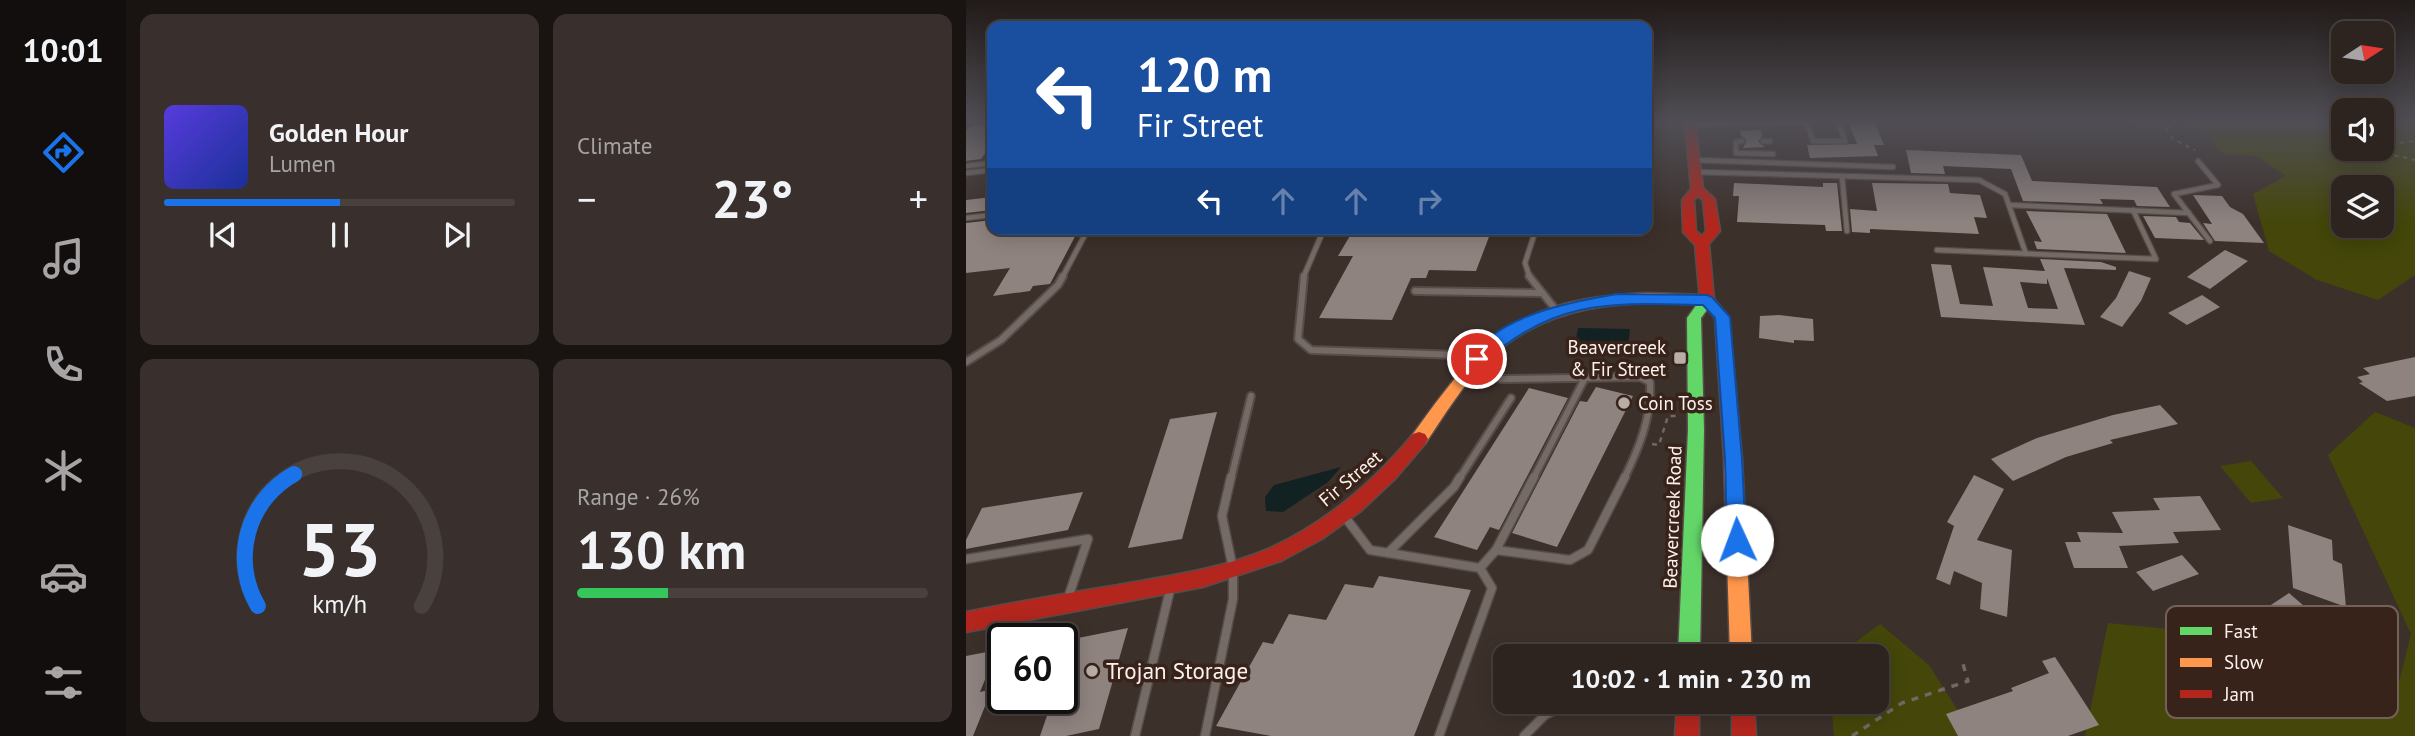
<!DOCTYPE html>
<meta charset="utf-8">
<style>
:root{--surface:#2d2420;--page:#39302d;--text:#f1f3f6;--muted:#a7a4a5;--line:#48413e;--accent:#1a73e8}
body{margin:0;font-family:"PT Sans",sans-serif;background:var(--page);color:var(--text);height:100vh;display:flex;flex-direction:column;font-size:26px;white-space:nowrap}
*{box-sizing:border-box;margin:0}
p{font-size:23px;color:var(--muted)}
.icon{flex:none;width:38px;height:38px;fill:none;stroke:currentColor;stroke-width:2;stroke-linecap:round;stroke-linejoin:round}
.map{position:relative;flex:1;overflow:hidden}
.sheet{display:flex;flex-direction:column;gap:14px;padding:14px;background:#191412;width:840px}
.sheet>*{flex:none}
.banner{position:absolute;left:21px;top:21px;width:665px;height:214px;border-radius:14px;box-shadow:0 4px 18px #0003,0 0 0 2px var(--line);background:#1a4fa0;color:#fff;overflow:hidden}
.needle{width:46px;rotate:78deg}
.buttons{position:absolute;left:1365px;top:21px;display:grid;gap:14px}
.buttons a{display:grid;place-items:center;width:63px;height:63px;border-radius:14px;background:var(--surface);box-shadow:0 4px 18px #0003,0 0 0 2px var(--line);font-size:35px}
.speed{position:absolute;left:21px;top:623px;display:flex;gap:14px;font-size:35px;font-weight:700;text-align:center}
.speed>*{display:grid;place-content:center;width:91px;height:91px;border-radius:50%;background:var(--surface);box-shadow:0 4px 18px #0003,0 0 0 2px var(--line);line-height:1}
.speed .limit{border:4px solid #111;border-radius:10px;background:#fff;color:#111}
.pin{position:absolute;display:grid;place-items:center;width:60px;height:60px;color:#fff;margin:-30px;border:4px solid #fff;border-radius:50%;box-shadow:0 2px 7px #0007}
.me{position:absolute;width:77px;margin:-38px;rotate:358deg;stroke-linejoin:round;filter:drop-shadow(0 0 5px #0008)}
.turn{display:flex;align-items:center;gap:24px;height:147px;padding:0 35px;font-size:32px}
.turn .icon{width:91px;height:91px;stroke-width:2.5}
.turn b{display:block;font-size:49px;line-height:60px}
.lanes{display:flex;align-items:center;height:66px;padding:0 35px;background:#0003;justify-content:center;gap:35px;direction:ltr}
.lanes .off{opacity:.35}
.big{font-size:52px;font-weight:700;line-height:1.1}
.sheet .widget{flex:1;display:flex;flex-direction:column;justify-content:center;gap:10px;min-width:0;padding:0 24px;border-radius:14px;background:var(--page)}
.sheet .dial{align-items:center;gap:0}
.dial svg{height:182px;overflow:visible;fill:none;stroke:var(--line);stroke-width:7;stroke-linecap:round;text-anchor:middle}
.dial text{fill:var(--text);stroke:none}
.song{display:flex;align-items:center;gap:21px}
.cover{width:84px;height:84px;border-radius:10px;background:linear-gradient(135deg,hsl(250 70% 55%),hsl(230 70% 35%))}
.played{height:7px;border-radius:4px;background:linear-gradient(90deg,var(--accent) 50%,var(--line) 50%)}
.keys{display:flex;justify-content:space-around;direction:ltr}
.heat{display:flex;justify-content:space-between;align-items:center;font-size:38px;direction:ltr}
.charge{height:10px;border-radius:5px;background:linear-gradient(90deg,#34c759 26%,var(--line) 0)}
.sheet .tiles{flex:1;display:grid;gap:14px;grid-template-columns:repeat(2,1fr)}
.trip{position:absolute;left:527px;top:644px;width:396px;height:70px;border-radius:14px;background:var(--surface);box-shadow:0 4px 18px #0003,0 0 0 2px var(--line);font-weight:700;line-height:70px;text-align:center}
main{display:flex;flex:1;min-height:0}
.tab-bar{display:flex;flex-direction:column;width:126px;justify-content:space-around;align-items:center;background:#120e0d;color:var(--muted)}
.tab-bar .icon{width:49px;height:49px}
.tab-bar .selected{color:var(--accent)}
.tab-bar b{font-size:32px;color:var(--text)}
.map>svg:first-child{display:block}
.green{fill:#444709;fill-rule:evenodd}
.water{fill:#122121}
.building{fill:#8e837f;fill-rule:evenodd}
.lines{fill:none;stroke-linecap:round;stroke-linejoin:round}
.lane-far2-casing{stroke:#574c48;stroke-width:7}
.lane-far1-casing{stroke:#574c48;stroke-width:10}
.lane-casing{stroke:#574c48;stroke-width:11}
.fast-casing{stroke:#574c48;stroke-width:3}
.slow-casing{stroke:#574c48;stroke-width:3}
.jam-casing{stroke:#574c48;stroke-width:3}
.path-far2{stroke:#726764;stroke-width:2;stroke-dasharray:4.5 4.5;stroke-linecap:butt}
.path-far1{stroke:#726764;stroke-width:2.5;stroke-dasharray:5 5;stroke-linecap:butt}
.path{stroke:#726764;stroke-width:3.5;stroke-dasharray:7 7;stroke-linecap:butt}
.lane-far2{stroke:#746b66;stroke-width:4.5}
.lane-far1{stroke:#746b66;stroke-width:6}
.lane{stroke:#746b66;stroke-width:8}
.fast{fill:#63d668;fill-rule:evenodd}
.slow{fill:#ff974d;fill-rule:evenodd}
.jam{fill:#b3261e;fill-rule:evenodd}
.route{fill:#1a73e8;stroke:#114b97;stroke-width:2}
.poi-dot{fill:#b9ada8;stroke:#38231a;stroke-width:2.5}
.labels{text-anchor:middle;stroke-width:7;stroke-linejoin:round;paint-order:stroke}
.poi-label{font-size:19px;fill:#fdf1ec;stroke:#38231a;text-anchor:end}
.street-label{font-size:19px;fill:#fdf1ec;stroke:#38231a}
.near-poi-label{font-size:23px;fill:#fdf1ec;stroke:#38231a;text-anchor:start}
.key{fill:#38231a;stroke:#736159;stroke-width:2}
.key-label{font-size:19px;fill:#fdf1ec}
</style>
<main>
<nav class="tab-bar">
<b>10:01</b>
<svg class="icon selected" aria-label="directions" viewBox="0 0 24 24"><path d="M12 3l9 9-9 9-9-9zM9 14v-3h6M13 9l2 2-2 2"/></svg>
<svg class="icon" aria-label="music" viewBox="0 0 24 24"><path d="M9 18V5l10-2v13"/><circle cx="6" cy="18" r="3"/><circle cx="16" cy="16" r="3"/></svg>
<svg class="icon" aria-label="phone" viewBox="0 0 24 24"><path d="M5 4h4l2 5-3 2q2 4 5 5l2-3 5 2v4C11 20 4 13 5 4z"/></svg>
<svg class="icon" aria-label="climate" viewBox="0 0 24 24"><path d="M12 3v18M4 7l16 10M4 17L20 7"/></svg>
<svg class="icon" aria-label="car" viewBox="0 0 24 24"><path d="M5 17H2v-5l4-1 3-4h7l3 4 3 1v5h-3M9 17h6M6 11h13"/><circle cx="7" cy="17" r="2"/><circle cx="17" cy="17" r="2"/></svg>
<svg class="icon" aria-label="filters" viewBox="0 0 24 24"><path d="M4 7h16M4 17h16"/><circle cx="9" cy="7" r="2"/><circle cx="15" cy="17" r="2"/></svg>
</nav>
<section class="sheet">
<div class="tiles">
<div class="widget">
<div class="song"><i class="cover"></i><div><b>Golden Hour</b><p>Lumen</p></div></div>
<div class="played"></div>
<div class="keys"><svg class="icon" aria-label="previous" viewBox="0 0 24 24"><path d="M18 5L8 12l10 7zM5 5v14"/></svg><svg class="icon" aria-label="pause" viewBox="0 0 24 24"><path d="M8 5v14M16 5v14"/></svg><svg class="icon" aria-label="next" viewBox="0 0 24 24"><path d="M6 5l10 7-10 7zM19 5v14"/></svg></div>
</div>
<div class="widget"><p>Climate</p>
<div class="heat"><a>−</a><b class="big">23°</b><a>+</a></div>
</div>
<div class="widget dial"><svg viewBox="0 0 100 80">
<path d="M14 69A42 42 0 1 1 86 69"/>
<path d="M14 69A42 42 0 0 1 30 11" stroke="#1a73e8"/>
<text x="50" y="56" font-size="32" font-weight="700">53</text>
<text x="50" y="72" font-size="11">km/h</text>
</svg></div>
<div class="widget"><p>Range · 26%</p><b class="big">130 km</b><div class="charge"></div></div>
</div>
</section>
<div class="map">
<svg width="1449" height="736" viewBox="0 0 1449 736">
<rect width="100%" height="100%" fill="#3c302b"/>
<g class="green">
<path d="M1198,121H1377V149H1416V121H1449V275L1412,300L1351,280L1303,251L1287,194L1320,176L1290,156L1257,154L1238,132ZM1377,187H1416V226H1377Z"/>
<path d="M1409,412L1449,428V736H1119L1142,623L1264,635L1433,682L1445,634L1362,455Z"/>
<path d="M1285,461L1317,498L1285,503L1254,466Z"/>
<path d="M914,624L963,665L1008,736H868L865,702H910V656H871Z"/>
</g>
<g class="water">
<path d="M612,328L664,329L662,346L609,345Z"/>
<path d="M375,467L362,482L317,512L300,511L299,497L308,485Z"/>
</g>
<g class="building">
<path d="M882,121H908L918,145H908L912,156L844,158L841,145L891,144Z"/>
<path d="M26,124V151L20,152L15,159L0,161V131L4,126Z"/>
<path d="M795,130L796,136L792,142L799,147L777,148L781,140L775,136L774,131Z"/>
<path d="M940,150L1055,155L1066,181L1191,187L1204,207L1171,206L1168,200L1134,199L1137,204L1057,201L1045,169L977,166L979,174L945,173Z"/>
<path d="M768,183L857,187V183H871L876,231H860L859,225L771,222L773,196H767Z"/>
<path d="M906,183L982,184L984,193L1014,195L1021,218L1008,217L1013,234L904,229V233L886,232L884,209L911,211Z"/>
<path d="M1227,195L1256,196L1264,207L1277,214L1298,243L1249,241L1237,223L1246,224Z"/>
<path d="M26,197V210L0,213V200Z"/>
<path d="M1060,211L1141,214L1160,253L1071,249L1068,241L1076,242Z"/>
<path d="M1177,216L1210,217L1213,222L1224,223L1238,240L1189,238Z"/>
<path d="M26,220V232L113,229L84,284L67,286L64,291L27,296L44,268L0,273V223Z"/>
<path d="M388,229L470,230L526,229L510,271L463,270L460,278H445L426,320L353,318L387,256H372Z"/>
<path d="M1259,250L1282,261L1244,289L1221,277Z"/>
<path d="M1074,259L1135,262L1150,267V270L1098,268L1119,325L975,317L965,264L985,265L994,304L1027,306L1017,267L1079,271ZM1081,278L1092,309L1062,308L1054,282L1081,284Z"/>
<path d="M1163,271L1185,278L1175,301L1156,327L1134,317L1150,298Z"/>
<path d="M1236,295L1254,307L1221,325L1202,313Z"/>
<path d="M813,315L847,319L848,341L828,340V343L793,338L794,316Z"/>
<path d="M1449,357V396L1421,401L1393,383L1397,382L1391,377L1404,374L1397,368Z"/>
<path d="M630,387L667,396L591,547L546,533L614,401L621,402Z"/>
<path d="M563,388L602,398L533,530L524,527L511,550L468,537Z"/>
<path d="M1194,405L1212,424L1144,440L1147,443L1100,457L1047,481L1025,459L1071,438L1147,415Z"/>
<path d="M251,412L216,539L162,548L204,419Z"/>
<path d="M1008,475L1038,489L1011,540L1046,550L1041,617L1014,609L1016,583L988,571L984,585L970,579L988,526L981,522Z"/>
<path d="M117,492L102,530L0,549V540L16,508Z"/>
<path d="M1234,496L1255,530L1207,532L1213,543L1153,546L1162,568H1108L1099,542H1115L1111,532L1157,533L1146,512L1194,510L1187,498Z"/>
<path d="M1322,525L1366,540L1367,560L1376,564L1380,607L1327,588Z"/>
<path d="M1216,555L1233,574L1187,591L1170,572Z"/>
<path d="M413,576L505,590L448,736H305L250,726L297,642L307,644L323,614L360,620L379,584L407,588Z"/>
<path d="M1323,593L1368,632L1327,661L1282,620Z"/>
<path d="M162,628L133,729L100,736H74L87,698H96V671L107,639Z"/>
<path d="M31,650L14,692L26,689L7,736H0V656Z"/>
<path d="M1089,657L1133,725L1102,736H992L980,714L1047,691L1045,688L1083,673L1076,661Z"/>
</g>
<g class="lines">
<defs>
<g id="lane-far2">
<path d="M725,125L832,121L842,126L847,141H879L872,121"/>
<path d="M776,141L770,142V153L807,154"/>
<path d="M797,141H804"/>
<path d="M729,160L927,167"/>
<path d="M1232,161L1252,185L1208,194L1244,241"/>
<path d="M0,166L26,163"/>
<path d="M731,172L1013,180L1039,194L1060,254"/>
<path d="M0,173L26,170"/>
<path d="M876,176L881,231"/>
<path d="M1043,205L1223,213"/>
<path d="M0,218L26,215"/>
<path d="M971,250L1190,259L1167,210"/>
<path d="M96,278L122,229"/>
<path d="M337,278L358,229"/>
<path d="M564,278L559,263L570,229"/>
</g>
<g id="lane-far1">
<path d="M338,276L332,339L345,350L493,355L511,359"/>
<path d="M563,276L590,310"/>
<path d="M449,291L576,293"/>
<path d="M0,362L35,340L92,285L97,276"/>
<path d="M507,371L535,379L674,377L684,382C686,417 673,448 658,479"/>
<path d="M265,479L285,396"/>
<path d="M493,479L545,398"/>
<path d="M567,479L619,378"/>
</g>
<g id="lane">
<path d="M379,517L404,550L514,568L526,588L473,736"/>
<path d="M530,550L568,477"/>
<path d="M422,553L488,487L494,477"/>
<path d="M0,559L122,539L102,598"/>
<path d="M514,568L530,550L604,560L622,550L659,477"/>
<path d="M169,736L204,590"/>
<path d="M239,736L267,599V569L256,516L265,477"/>
<path d="M558,736L579,715L604,702"/>
</g>
<path id="fast" d="M741,295L748,300L735,318L738,430L734,656H712L722,430L721,318L736,297Z"/>
<g id="slow">
<path d="M680,293L741,295L748,300L741,305C661,300 581,301 520,362C496,386 478,416 459,444H447L444,439L447,434C518,335 552,299 680,293Z"/>
<path d="M767,452L773,454L776,459L786,656H764L758,459L761,454Z"/>
</g>
<g id="jam">
<path d="M719,121H729L737,188L749,199L754,231L743,244L748,299L763,317L776,459L773,464L767,466L761,464L758,459L749,318L734,300L729,245L717,232L716,200L725,189ZM732,196L737,200L740,231L736,236L730,231L728,200Z"/>
<path d="M453,432L459,434L462,439L459,444L429,479L395,511L356,539L315,561L237,587L0,632V612C51,602 101,593 152,585C202,576 255,569 302,549C359,523 407,483 447,434Z"/>
<path d="M711,702H733V736H709Z"/>
<path d="M766,702H788L790,736H766Z"/>
</g>
</defs>
<use href="#lane-far2" class="lane-far2-casing"/>
<use href="#lane-far1" class="lane-far1-casing"/>
<use href="#lane" class="lane-casing"/>
<use href="#fast" class="fast-casing"/>
<use href="#slow" class="slow-casing"/>
<use href="#jam" class="jam-casing"/>
<g class="path-far2">
<path d="M1157,121L1200,128L1206,126L1204,121"/>
<path d="M1364,121L1377,133"/>
<path d="M681,124H705"/>
<path d="M1200,128L1207,139L1229,150"/>
<path d="M1416,145L1449,141"/>
<path d="M1402,149L1449,160"/>
</g>
<path class="path-far1" d="M686,444L693,445L702,416H710"/>
<path class="path" d="M886,736L936,703L1002,681L997,664"/>
<use href="#lane-far2" class="lane-far2"/>
<use href="#lane-far1" class="lane-far1"/>
<use href="#lane" class="lane"/>
<use href="#fast" class="fast"/>
<use href="#slow" class="slow"/>
<use href="#jam" class="jam"/>
</g>
<linearGradient id="sky" x2="0" y2="1"><stop stop-color="#211a18"/><stop offset="0.54" stop-color="#504e55"/><stop offset="1" stop-color="#504e55" stop-opacity="0"/></linearGradient>
<rect width="1449" height="224" fill="url(#sky)"/>
<path class="route" d="M651,294L741,295L746,297L764,317L776,459L780,540L778,546L771,548L764,546L761,540L759,459L749,318L737,305C646,303 589,298 517,363H506L503,359C533,315 603,302 651,294Z"/>
<g class="poi-dot">
<rect x="707" y="351" width="14" height="14" rx="3.5"/>
<circle cx="658" cy="403" r="7"/>
<circle cx="126" cy="671" r="7"/>
</g>
<g class="labels">
<g class="poi-label">
<text x="700" y="354">Beavercreek<tspan x="700" dy="22">&amp; Fir Street</tspan></text>
<text x="672" y="410" text-anchor="start">Coin Toss</text>
</g>
<g class="street-label">
<text transform="translate(384 478) rotate(-40)" y="7">Fir Street</text>
<text transform="translate(706 517) rotate(-88)" y="7">Beavercreek Road</text>
</g>
<g class="near-poi-label">
<text x="140" y="679">Trojan Storage</text>
</g>
</g>
<rect x="1200" y="606" width="232" height="112" rx="10" class="key"/>
<rect x="1214" y="627" width="32" height="8" fill="#63d668"/>
<rect x="1214" y="658" width="32" height="9" fill="#ff974d"/>
<rect x="1214" y="690" width="32" height="8" fill="#b3261e"/>
<g class="key-label">
<text x="1258" y="638">Fast</text>
<text x="1258" y="669">Slow</text>
<text x="1258" y="701">Jam</text>
</g>
</svg>
<div class="buttons">
<a><svg class="needle" viewBox="-14 -14 28 28"><path d="M0-13l5 13h-10z" fill="#e53935"/><path d="M0 13l5-13h-10z" fill="#a7a4a5"/></svg></a>
<a><svg class="icon" aria-label="sound" viewBox="0 0 24 24"><path d="M4 9h4l5-4v14l-5-4H4zM17 9q2 3 0 6"/></svg></a>
<a><svg class="icon" aria-label="layers" viewBox="0 0 24 24"><path d="M12 4l9 5-9 5-9-5zM3 14l9 5 9-5"/></svg></a>
</div>
<div class="speed"><div class="limit">60</div></div>
<div class="pin" style="left:511px;top:359px;background:#d93025"><svg class="icon" aria-label="arrive" viewBox="0 0 24 24"><path d="M6 21V4h12l-3 4 3 4H6"/></svg></div>
<svg class="me" style="left:771px;top:540px" viewBox="-20 -20 40 40"><circle r="19" fill="#fff"/><path d="M0-13L10 11 0 6-10 11z" fill="#1a73e8"/></svg>
<div class="trip">10:02 · 1 min · 230 m</div>
<div class="banner">
<div class="turn"><svg class="icon" aria-label="left" viewBox="0 0 24 24"><path d="M17 20v-9H6M10 6l-5 5 5 5"/></svg><div><b>120 m</b>Fir Street</div></div>
<div class="lanes"><svg class="icon" aria-label="left" viewBox="0 0 24 24"><path d="M17 20v-9H6M10 6l-5 5 5 5"/></svg><svg class="icon off" aria-label="ahead" viewBox="0 0 24 24"><path d="M12 20V5M6 11l6-6 6 6"/></svg><svg class="icon off" aria-label="ahead" viewBox="0 0 24 24"><path d="M12 20V5M6 11l6-6 6 6"/></svg><svg class="icon off" aria-label="right" viewBox="0 0 24 24"><path d="M7 20v-9h11M14 6l5 5-5 5"/></svg></div>
</div>
</div>
</main>
